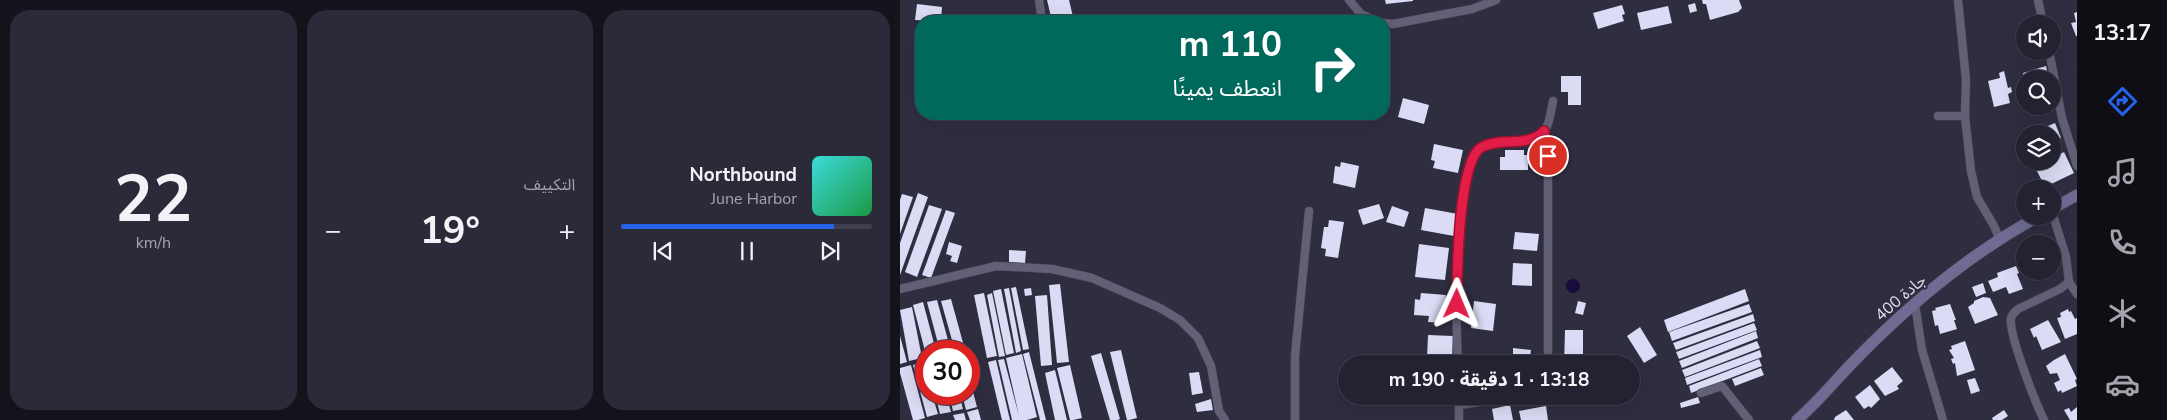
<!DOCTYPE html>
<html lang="ar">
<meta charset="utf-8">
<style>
:root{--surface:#232231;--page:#2b2a39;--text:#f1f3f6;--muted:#a3a4ab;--line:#403f4d;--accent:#2563eb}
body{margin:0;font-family:"Nunito Sans","Noto Sans Arabic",sans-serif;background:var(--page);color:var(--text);direction:rtl;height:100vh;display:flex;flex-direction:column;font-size:19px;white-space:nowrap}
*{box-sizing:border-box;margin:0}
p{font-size:16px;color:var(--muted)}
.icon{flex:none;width:28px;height:28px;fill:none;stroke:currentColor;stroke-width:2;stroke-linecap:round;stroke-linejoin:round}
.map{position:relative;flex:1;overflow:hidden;direction:ltr}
.side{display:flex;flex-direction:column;gap:10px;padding:10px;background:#13131b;width:900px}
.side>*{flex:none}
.top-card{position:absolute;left:15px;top:15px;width:475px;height:105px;border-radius:20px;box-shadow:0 5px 20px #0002,0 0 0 1px var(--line);direction:rtl;background:#00695c;color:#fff;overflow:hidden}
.fabs{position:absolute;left:1116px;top:15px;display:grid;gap:10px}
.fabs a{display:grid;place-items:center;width:45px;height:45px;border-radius:50%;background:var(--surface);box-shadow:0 5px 20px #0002,0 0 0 1px var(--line);font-size:25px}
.speed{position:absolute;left:15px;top:340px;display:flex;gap:10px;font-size:25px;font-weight:700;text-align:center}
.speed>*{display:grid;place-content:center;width:65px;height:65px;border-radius:50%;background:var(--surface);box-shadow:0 5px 20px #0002,0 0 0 1px var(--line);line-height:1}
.speed .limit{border:8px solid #d22;background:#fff;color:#111}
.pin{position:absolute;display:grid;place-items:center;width:42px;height:42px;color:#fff;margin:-21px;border:2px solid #fff;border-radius:50%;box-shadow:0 1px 5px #0007}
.me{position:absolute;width:55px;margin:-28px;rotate:1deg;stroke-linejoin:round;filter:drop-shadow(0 0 4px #0008)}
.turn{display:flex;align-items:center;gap:18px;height:105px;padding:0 25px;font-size:22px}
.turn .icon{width:65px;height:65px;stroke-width:2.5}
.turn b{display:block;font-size:35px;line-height:42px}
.big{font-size:38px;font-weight:700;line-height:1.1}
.side .tile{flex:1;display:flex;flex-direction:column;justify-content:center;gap:8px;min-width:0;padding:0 18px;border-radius:20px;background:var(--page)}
.side .dial{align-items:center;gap:0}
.dial b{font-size:65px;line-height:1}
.song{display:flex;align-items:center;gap:15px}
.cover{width:60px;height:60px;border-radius:8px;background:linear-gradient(135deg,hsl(180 70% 55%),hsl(140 70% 35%))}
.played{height:5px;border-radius:2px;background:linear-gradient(90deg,var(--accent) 85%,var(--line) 85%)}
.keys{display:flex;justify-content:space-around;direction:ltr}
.heat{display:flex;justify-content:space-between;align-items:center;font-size:28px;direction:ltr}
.side .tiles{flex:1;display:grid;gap:10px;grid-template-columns:repeat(3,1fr)}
.trip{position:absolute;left:438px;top:355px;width:302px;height:50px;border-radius:25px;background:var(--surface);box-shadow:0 5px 20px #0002,0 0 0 1px var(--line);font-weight:700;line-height:50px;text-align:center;direction:rtl}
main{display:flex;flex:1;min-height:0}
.menu{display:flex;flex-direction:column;width:90px;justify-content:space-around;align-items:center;background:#0e0e14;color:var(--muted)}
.menu .icon{width:35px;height:35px}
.menu .active{color:var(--accent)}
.menu b{font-size:22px;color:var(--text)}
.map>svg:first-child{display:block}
.water{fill:#180b3d}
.building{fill:#dcdbf5}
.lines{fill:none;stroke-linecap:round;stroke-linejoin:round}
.minor-casing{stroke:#4c4b5b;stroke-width:9}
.secondary-casing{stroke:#4c4b5b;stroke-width:12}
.minor{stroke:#616076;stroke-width:8}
.secondary{stroke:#6f6b93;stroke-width:11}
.route-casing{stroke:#92132f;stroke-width:12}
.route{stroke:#e11d48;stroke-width:9}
.labels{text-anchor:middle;stroke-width:5;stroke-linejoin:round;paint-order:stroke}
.street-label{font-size:16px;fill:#e1e0ed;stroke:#2f2e41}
</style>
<main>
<nav class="menu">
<b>13:17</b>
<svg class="icon active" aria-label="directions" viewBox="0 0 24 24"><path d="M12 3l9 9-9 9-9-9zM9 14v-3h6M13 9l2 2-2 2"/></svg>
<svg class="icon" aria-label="music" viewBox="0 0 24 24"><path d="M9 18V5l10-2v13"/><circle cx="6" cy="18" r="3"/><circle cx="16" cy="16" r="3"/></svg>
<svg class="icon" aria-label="phone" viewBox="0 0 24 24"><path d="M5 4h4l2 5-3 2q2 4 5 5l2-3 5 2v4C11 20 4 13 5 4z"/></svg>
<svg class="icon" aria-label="climate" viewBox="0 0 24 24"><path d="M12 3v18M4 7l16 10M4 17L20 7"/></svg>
<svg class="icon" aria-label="car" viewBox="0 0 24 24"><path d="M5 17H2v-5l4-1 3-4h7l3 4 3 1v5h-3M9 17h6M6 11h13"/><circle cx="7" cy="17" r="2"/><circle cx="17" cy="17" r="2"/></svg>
</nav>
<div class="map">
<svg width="1177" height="420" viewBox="0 0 1177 420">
<rect width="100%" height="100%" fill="#2f2e41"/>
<circle class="water" cx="673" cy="286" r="7"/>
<g class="building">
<path d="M147,0H169L174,21H152Z"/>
<path d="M485,0H513V1L486,4Z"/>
<path d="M802,0H839L842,8L838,12L810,20L806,4H803Z"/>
<path d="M795,3L797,11L790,13L788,5Z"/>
<path d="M17,4L42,7L41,21L15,20Z"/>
<path d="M722,5L725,14L722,15L724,21L698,29L693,13Z"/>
<path d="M768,6L772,23L741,30L737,13Z"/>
<path d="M1177,12V36H1176L1171,23L1176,22L1174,13Z"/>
<path d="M1146,66L1149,79H1125L1123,73Z"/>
<path d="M1104,71L1108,88L1111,87L1112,92L1108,94L1110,103L1094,107L1088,81L1100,78L1099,73Z"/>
<path d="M661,76H681V105H668V92H661Z"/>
<path d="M503,98L529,105L524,124L498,117Z"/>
<path d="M1155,123L1161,138L1158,139L1159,141L1152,143V134H1135L1143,130V128Z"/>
<path d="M534,144L563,150L558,173L533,168L535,161L531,160Z"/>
<path d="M605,150H624V155H628V170H600V157H605Z"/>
<path d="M1164,152L1174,173L1145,187L1135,167L1146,161H1152V158Z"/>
<path d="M441,162L459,166L455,188L433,183L435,166L440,167Z"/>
<path d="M18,193L28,197L0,275V243Z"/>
<path d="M2,194L13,197L0,234V200Z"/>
<path d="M479,204L484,218L463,225L458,210Z"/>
<path d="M29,205L42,209L17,277L5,272Z"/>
<path d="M492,206L509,212L504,227L486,222Z"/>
<path d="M525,208L558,214L554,236L521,230Z"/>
<path d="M46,210L55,213L31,278L22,275Z"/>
<path d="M429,220L444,222L438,258L425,256L426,249L421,248L424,227H428Z"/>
<path d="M615,232L639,234L637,251L613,249Z"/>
<path d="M49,242L62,246L57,263L50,261L52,256L46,254Z"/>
<path d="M519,244L549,248L545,280L515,277Z"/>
<path d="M109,250L126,251L125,263L109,262Z"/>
<path d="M1122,253V254L1125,253V270L1119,256Z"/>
<path d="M613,263L632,264V286L612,285Z"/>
<path d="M1116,266L1119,273L1117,274L1123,289L1109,294L1106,287L1093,292L1088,281L1098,277L1097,273Z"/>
<path d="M1083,283L1086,293L1076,297L1072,287Z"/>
<path d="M160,284L169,362L157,363L149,285Z"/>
<path d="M116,287L129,349L123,350L111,288Z"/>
<path d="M109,288L121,351L116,353L104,289Z"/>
<path d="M131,288L132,295L125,296L124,289Z"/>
<path d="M101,289L114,353L106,355L93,291Z"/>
<path d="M845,289L849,301L768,332L764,320Z"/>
<path d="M84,293L97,356L87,358L74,295Z"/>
<path d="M92,293L105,356L99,357L87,295Z"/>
<path d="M521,293L546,295L544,323L528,322L529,316L514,315L515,299L520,300Z"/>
<path d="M147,295L152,365L141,366L135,296Z"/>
<path d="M1083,297L1090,298L1098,315L1075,324L1068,307L1074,303V301Z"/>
<path d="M51,299L65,350L61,351H55L41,301Z"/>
<path d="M37,300L51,351H40L27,302Z"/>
<path d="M574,301L596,304L593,331L571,328Z"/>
<path d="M678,301L686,303L683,315L675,313Z"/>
<path d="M23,302L36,351H25L13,305Z"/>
<path d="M849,304L852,312L772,341L769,332Z"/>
<path d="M1050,304L1056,320H1054L1057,329L1040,334L1038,325L1035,326L1032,311L1036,310L1035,308Z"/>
<path d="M12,307L22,358L9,361L0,310Z"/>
<path d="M1168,309L1169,312L1171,311L1175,319L1177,318V334L1165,339L1157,318L1161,317L1160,313Z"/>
<path d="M853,314L855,321L776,350L773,343Z"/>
<path d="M1148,320L1161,342L1142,350L1136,336L1134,338L1130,329Z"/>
<path d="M854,323L857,330L779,359L776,352Z"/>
<path d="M740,327L757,355L744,363L727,336Z"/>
<path d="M665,330H683V364H664Z"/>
<path d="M856,331L858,338L782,368L779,361Z"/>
<path d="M528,335L553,336L552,359L527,358Z"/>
<path d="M0,336L7,362L0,364Z"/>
<path d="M857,341L860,348L785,377L782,370Z"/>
<path d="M1065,341L1075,370L1057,376L1055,363L1053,364L1051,359L1054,358L1049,350L1052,349L1051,346Z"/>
<path d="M613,348L631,350L629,364H609L610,354H613Z"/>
<path d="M221,350L237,418L229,420H227L210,352Z"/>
<path d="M860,350L862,357L787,385L785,378Z"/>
<path d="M129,352L146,420H140L123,354Z"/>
<path d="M201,353L220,419L217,420H210L191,356Z"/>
<path d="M122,354L137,417L127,420H112L98,360L104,359L119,416L106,358Z"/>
<path d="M1165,354L1177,379L1175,380L1177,386L1162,393L1161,390L1158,392L1154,383L1160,380L1157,373L1150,374L1146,366L1154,360Z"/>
<path d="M859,359L862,366L791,393L789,386Z"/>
<path d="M96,360L110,420H102L88,362Z"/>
<path d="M24,362L26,372V394H32L38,414L27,417L13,365Z"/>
<path d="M11,365L25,418L18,420H13L0,373V368Z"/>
<path d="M170,365L182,418L173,420H170L157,368Z"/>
<path d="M992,367L1003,381L997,386L999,389L985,396L974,381Z"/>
<path d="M861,368L864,375L835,386L832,379Z"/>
<path d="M155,370L167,420H155L145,373Z"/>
<path d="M299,372L303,393L292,395L289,373Z"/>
<path d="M69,377L77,407L66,410L62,394H69Z"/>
<path d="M1075,378L1080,391L1071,394L1067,380Z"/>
<path d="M970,385L980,399L971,408L969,406L964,409L955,397Z"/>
<path d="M35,394H46L51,412L40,414Z"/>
<path d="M49,394H59L63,409L53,411Z"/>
<path d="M798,397L800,403L781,408L780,403Z"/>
<path d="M311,399L313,410L297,412L295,404Z"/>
<path d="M610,405L613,420H594L592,409Z"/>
<path d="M646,406L648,420H621L619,411Z"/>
<path d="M1177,407V420H1170L1164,410L1169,408L1171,412Z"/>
<path d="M78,409L81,420H70L67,412Z"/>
<path d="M946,410L954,420H934L935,417Z"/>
<path d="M1104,410L1108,416L1102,420H1093L1092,418Z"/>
<path d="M64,413L66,420H55L53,415Z"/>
</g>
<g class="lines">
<defs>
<g id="minor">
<path d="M139,0L142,21"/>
<path d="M449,0L461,14L477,21"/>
<path d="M1058,0L1066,80L1065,116L1071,171L1077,197L1094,226L1100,240"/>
<path d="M1138,0L1143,24"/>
<path d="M484,23L493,24L572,9L596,0"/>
<path d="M1149,51L1162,118L1177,166"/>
<path d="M1038,116H1065"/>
<path d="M644,131L648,156V364"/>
<path d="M1169,282L1177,294"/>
<path d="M0,289L96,266L152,269L192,278L260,308L280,320L298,338L311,366L319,411L325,420"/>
<path d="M1015,304L1022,350L1043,420"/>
<path d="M558,364C555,296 555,227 570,161C585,129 628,153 644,132C650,124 651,110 653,101"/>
<path d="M801,393L822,386L849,420"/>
<path d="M560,405L615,396"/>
<path d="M395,420V356L409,211"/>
<path d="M559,420V396"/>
<path d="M1144,420C1136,404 1108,333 1111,318C1112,314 1115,312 1118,309L1160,289L1169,282L1166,257L1152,212"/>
</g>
<g id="secondary">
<path d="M1152,209L1177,195"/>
<path d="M897,420C919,401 938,377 958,357C1011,303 1073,252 1139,216"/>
</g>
</defs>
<use href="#minor" class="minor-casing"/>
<use href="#secondary" class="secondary-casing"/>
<use href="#minor" class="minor"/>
<use href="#secondary" class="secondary"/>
</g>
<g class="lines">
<defs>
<path id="route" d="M557,304C557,277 558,158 582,147C601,137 628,148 644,131L648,156"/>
</defs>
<use href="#route" class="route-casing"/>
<use href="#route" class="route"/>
</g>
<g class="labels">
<g class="street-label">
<text transform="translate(1000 297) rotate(-41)" y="6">جادة 400</text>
</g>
</g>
</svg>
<div class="fabs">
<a><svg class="icon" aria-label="sound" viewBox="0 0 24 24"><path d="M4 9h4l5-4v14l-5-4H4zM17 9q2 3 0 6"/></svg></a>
<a><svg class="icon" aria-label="search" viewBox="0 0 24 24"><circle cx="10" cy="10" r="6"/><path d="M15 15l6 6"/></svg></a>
<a><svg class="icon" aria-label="layers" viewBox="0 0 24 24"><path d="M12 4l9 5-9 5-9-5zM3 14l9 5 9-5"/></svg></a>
<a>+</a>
<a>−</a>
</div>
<div class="speed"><div class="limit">30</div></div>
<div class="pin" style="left:648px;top:156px;background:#d93025"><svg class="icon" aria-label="arrive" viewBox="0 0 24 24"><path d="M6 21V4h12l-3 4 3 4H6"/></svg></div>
<svg class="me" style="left:557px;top:304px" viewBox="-20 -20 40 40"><path d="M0-17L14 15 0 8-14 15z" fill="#e11d48" stroke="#fff" stroke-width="4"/></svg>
<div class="trip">13:18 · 1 دقيقة · 190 m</div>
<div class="top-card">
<div class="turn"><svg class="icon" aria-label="right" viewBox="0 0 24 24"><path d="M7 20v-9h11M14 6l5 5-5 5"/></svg><div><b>110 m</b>انعطف يمينًا</div></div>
</div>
</div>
<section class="side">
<div class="tiles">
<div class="tile">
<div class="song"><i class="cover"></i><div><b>Northbound</b><p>June Harbor</p></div></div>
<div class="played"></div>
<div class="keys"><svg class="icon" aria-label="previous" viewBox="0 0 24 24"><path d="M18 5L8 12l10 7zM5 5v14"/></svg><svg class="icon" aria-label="pause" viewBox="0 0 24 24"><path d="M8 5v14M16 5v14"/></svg><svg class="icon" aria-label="next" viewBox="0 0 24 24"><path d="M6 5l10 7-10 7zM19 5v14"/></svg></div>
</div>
<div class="tile"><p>التكييف</p>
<div class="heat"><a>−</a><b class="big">19°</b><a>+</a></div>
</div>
<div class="tile dial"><b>22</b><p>km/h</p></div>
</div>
</section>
</main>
